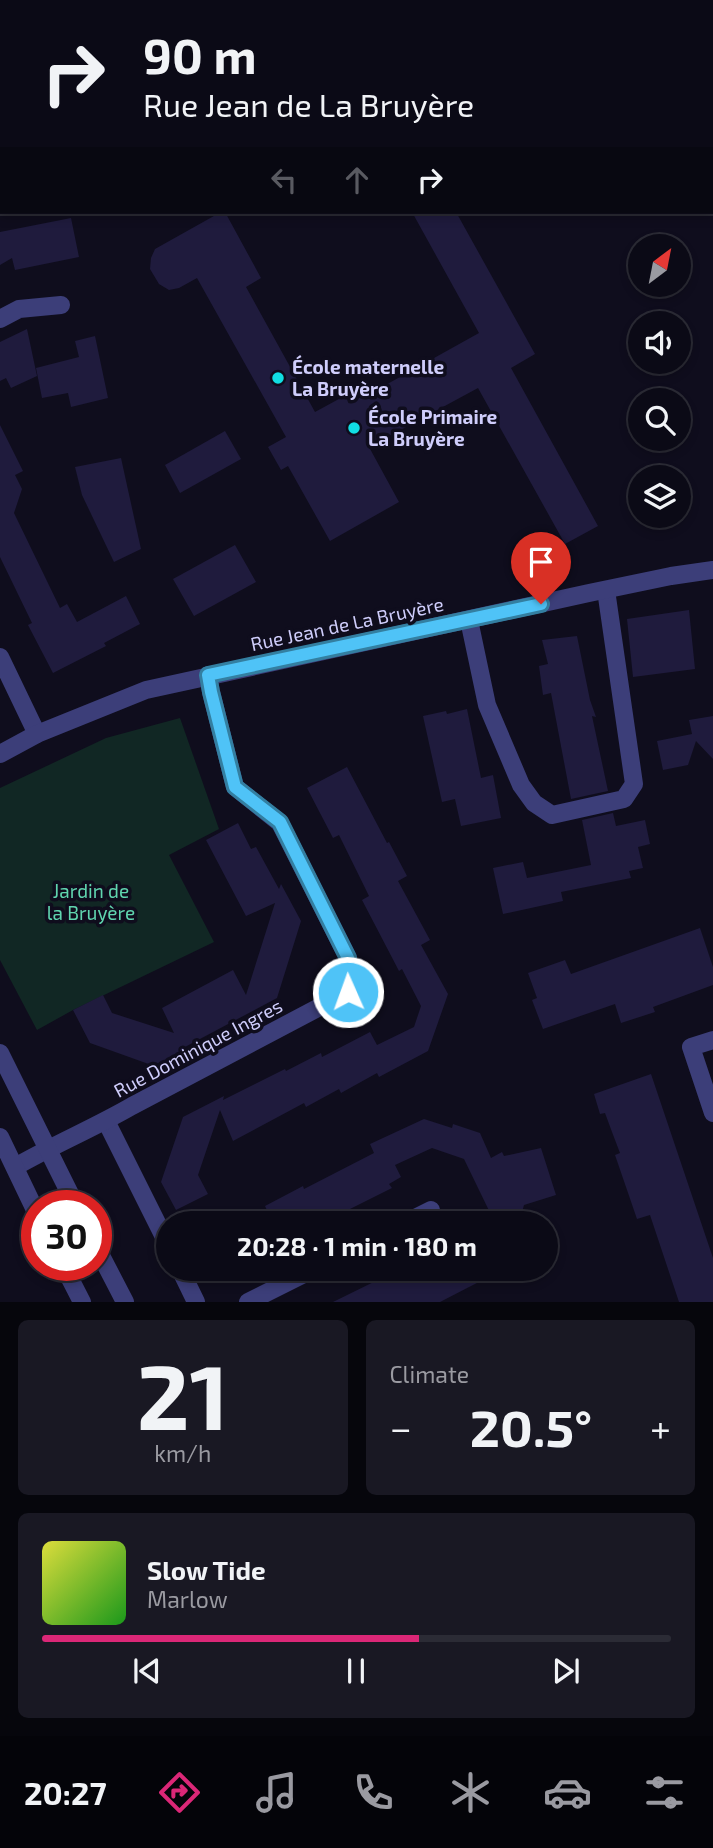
<!DOCTYPE html>
<meta charset="utf-8">
<style>
:root{--surface:#0b0a16;--page:#191823;--text:#f1f3f6;--muted:#9a9aa1;--line:#2b2b35;--accent:#db2777}
body{margin:0;font-family:"Exo 2",sans-serif;background:var(--page);color:var(--text);height:100vh;display:flex;flex-direction:column;font-size:26px;white-space:nowrap}
*{box-sizing:border-box;margin:0}
p{font-size:23px;color:var(--muted)}
.icon{flex:none;width:38px;height:38px;fill:none;stroke:currentColor;stroke-width:2;stroke-linecap:round;stroke-linejoin:round}
.map{position:relative;height:1302px;overflow:hidden}
.drawer{display:flex;flex-direction:column;gap:18px;padding:18px;background:#06060c;flex:1}
.drawer>*{flex:none}
.hud{position:absolute;left:0px;top:0px;width:714px;height:214px;box-shadow:0 4px 10px #0003,0 0 0 2px var(--line);background:#0b0a16;color:var(--text);overflow:hidden}
.needle{width:46px;rotate:32deg}
.fabs{position:absolute;left:628px;top:234px;display:grid;gap:14px}
.fabs a{display:grid;place-items:center;width:63px;height:63px;border-radius:50%;background:var(--surface);box-shadow:0 4px 10px #0003,0 0 0 2px var(--line);font-size:35px}
.speed{position:absolute;left:21px;top:1190px;display:flex;gap:14px;font-size:35px;font-weight:700;text-align:center}
.speed>*{display:grid;place-content:center;width:91px;height:91px;border-radius:50%;background:var(--surface);box-shadow:0 4px 10px #0003,0 0 0 2px var(--line);line-height:1}
.speed .limit{border:10px solid #d22;background:#fff;color:#111}
.pin{position:absolute;display:grid;place-items:center;width:60px;height:60px;color:#fff;margin:-72px -30px;border-radius:50% 50% 50% 0;rotate:-45deg;box-shadow:0 0 7px #0007}
.pin .icon{rotate:45deg}
.me{position:absolute;width:77px;margin:-38px;rotate:358deg;stroke-linejoin:round;filter:drop-shadow(0 0 5px #0008)}
.turn{display:flex;align-items:center;gap:24px;height:147px;padding:0 28px;font-size:32px}
.turn .icon{width:91px;height:91px;stroke-width:2.5}
.turn b{display:block;font-size:49px;line-height:60px}
.lanes{display:flex;align-items:center;height:66px;padding:0 28px;background:#0003;justify-content:center;gap:35px;direction:ltr}
.lanes .off{opacity:.35}
.big{font-size:52px;font-weight:700;line-height:1.1}
.drawer .tile{flex:1;display:flex;flex-direction:column;justify-content:center;gap:10px;min-width:0;padding:0 24px;border-radius:10px;background:var(--page)}
.drawer .dial{align-items:center;gap:0}
.dial b{font-size:91px;line-height:1}
.song{display:flex;align-items:center;gap:21px}
.cover{width:84px;height:84px;border-radius:10px;background:linear-gradient(135deg,hsl(60 70% 55%),hsl(120 70% 35%))}
.played{height:7px;border-radius:4px;background:linear-gradient(90deg,var(--accent) 60%,var(--line) 60%)}
.keys{display:flex;justify-content:space-around;direction:ltr}
.heat{display:flex;justify-content:space-between;align-items:center;font-size:38px;direction:ltr}
.drawer .tiles{flex:1;display:grid;gap:18px;grid-template-columns:1fr 1fr}
.tile:last-child{grid-column:span 2}
.trip{position:absolute;left:156px;top:1211px;width:402px;height:70px;border-radius:35px;background:var(--surface);box-shadow:0 4px 10px #0003,0 0 0 2px var(--line);font-weight:700;line-height:70px;text-align:center}
.tabs{display:flex;height:112px;justify-content:space-around;align-items:center;background:#040409;color:var(--muted)}
.tabs .icon{width:49px;height:49px}
.tabs .on{color:var(--accent)}
.tabs b{font-size:32px;color:var(--text)}
.map>svg:first-child{display:block}
.green{fill:#112724}
.building{fill:#1f1b3d}
.lines{fill:none;stroke-linecap:round;stroke-linejoin:round}
.minor{stroke:#3c3e79;stroke-width:18}
.tertiary{stroke:#3c3e79;stroke-width:18}
.route-casing{stroke:#337fa1;stroke-width:18}
.route{stroke:#4fc3f7;stroke-width:12}
.poi-dot{fill:#11dee3;stroke:#0f0d1d;stroke-width:2.5}
.labels{text-anchor:middle;stroke-width:7;stroke-linejoin:round;paint-order:stroke}
.poi-label{font-size:19px;font-weight:bold;fill:#cfcdfb;stroke:#0f0d1d;text-anchor:start}
.street-label{font-size:19px;fill:#cfcdfb;stroke:#0f0d1d}
.park-label{font-size:19px;fill:#60d5af;stroke:#0f0d1d}
</style>
<div class="map">
<svg width="713" height="1302" viewBox="0 0 713 1302">
<rect width="100%" height="100%" fill="#0f0d1d"/>
<path class="green" d="M180,718L219,829L169,855L214,942L73,1010L37,1030L0,960V788L106,738Z"/>
<g class="building">
<path d="M221,212H225L261,278L246,287L315,412L359,388L364,397L479,333L412,212H456L535,354L511,368L598,526L565,544L478,388L369,447L399,502L330,541L288,466L281,470L268,447L286,437L197,278L179,288L169,290L159,284L150,269L151,258L155,249Z"/>
<path d="M71,218L79,257L15,270L12,258L0,265V232Z"/>
<path d="M27,329L37,376L11,388L6,378L0,381V342Z"/>
<path d="M95,336L108,398L71,407L68,393L42,398L36,368L79,357L75,341Z"/>
<path d="M0,425L23,471L15,475L22,489L14,513L60,608L67,604L77,622L126,596L140,624L104,643L106,646L53,673L28,625L32,623L0,557Z"/>
<path d="M225,431L241,459L180,493L165,465Z"/>
<path d="M121,458L141,549L114,562L82,495L75,467Z"/>
<path d="M235,545L256,582L194,616L173,579Z"/>
<path d="M689,610L695,669L633,677L627,619Z"/>
<path d="M577,636L590,700L596,717L592,716L608,791L571,799L551,693L543,695L539,666L548,664L542,640Z"/>
<path d="M467,709L481,778L493,775L501,818L461,826L455,799L442,802L423,716L446,711L447,714Z"/>
<path d="M713,716V759L696,741L688,765L663,770L657,741L692,734L689,720Z"/>
<path d="M347,767L387,843L389,842L407,876L398,881L430,940L421,945L448,994L428,1051L379,1077L377,1073L341,1093L339,1089L306,1107L304,1103L233,1141L220,1110L198,1175L208,1194L176,1210L161,1182L183,1117L224,1096L223,1100L285,1069L286,1071L321,1053L322,1057L370,1032L377,1045L414,1027L421,1006L402,969L399,971L362,900L369,896L339,835L333,838L307,788Z"/>
<path d="M613,813L616,826L645,820L650,844L638,847L643,868L629,871L631,878L561,892L563,901L503,914L493,868L523,862L527,878L591,865L582,820Z"/>
<path d="M238,823L251,849L256,847L279,889L281,884L301,921L277,998L183,1048L185,1053L157,1067L90,1043L73,1010L103,995L112,1013L174,1033L162,1008L233,970L246,995L275,903L246,916L206,840Z"/>
<path d="M700,928L713,967V985L653,1007L655,1012L621,1023L615,1004L543,1029L532,1000L537,998L528,973L565,960L571,974Z"/>
<path d="M651,1074L713,1258V1302H679L650,1215L637,1219L615,1155L620,1153L612,1132L605,1113L600,1114L594,1094Z"/>
<path d="M424,1119L452,1128L453,1124L480,1133L491,1158L502,1152L504,1156L541,1148L556,1195L524,1205L519,1223H495L464,1159L432,1148L395,1165L401,1177L389,1184L392,1188L322,1223H273L265,1206L303,1186L304,1189L374,1153L370,1144Z"/>
<path d="M400,1269H504L440,1302H333Z"/>
</g>
<g class="lines">
<g class="minor">
<path d="M347,0V2"/>
<path d="M695,0L696,2"/>
<path d="M712,32L713,33"/>
<path d="M0,48L2,49"/>
<path d="M0,319L19,309L61,305"/>
<path d="M469,620L487,705L521,785L534,803L552,815L624,799L634,784L606,590"/>
<path d="M0,657L37,734"/>
<path d="M0,754L37,734L146,690L589,593L671,576L713,570"/>
<path d="M713,1040L691,1047L713,1113"/>
<path d="M106,1121L168,1245"/>
<path d="M15,1167C53,1145 94,1128 132,1106L348,992V958L280,823L235,787L211,692L208,675"/>
<path d="M405,1223L431,1210"/>
<path d="M180,1269L196,1302"/>
<path d="M248,1302L314,1269"/>
</g>
<g class="tertiary">
<path d="M0,1053L76,1206"/>
<path d="M0,1137L37,1214"/>
<path d="M96,1246L125,1302"/>
<path d="M63,1265L82,1302"/>
</g>
</g>
<g class="lines">
<defs>
<path id="route" d="M348,992V958L280,822L235,787L211,692L208,675L541,604"/>
</defs>
<use href="#route" class="route-casing"/>
<use href="#route" class="route"/>
</g>
<g class="poi-dot">
<circle cx="278" cy="378" r="7"/>
<circle cx="354" cy="428" r="7"/>
</g>
<g class="labels">
<g class="poi-label">
<text x="292" y="374">École maternelle<tspan x="292" dy="22">La Bruyère</tspan></text>
<text x="368" y="424">École Primaire<tspan x="368" dy="22">La Bruyère</tspan></text>
</g>
<g class="street-label">
<text transform="translate(347 624) rotate(-12)" y="7">Rue Jean de La Bruyère</text>
<text transform="translate(198 1048) rotate(-28)" y="7">Rue Dominique Ingres</text>
</g>
<g class="park-label">
<text x="91" y="898">Jardin de<tspan x="91" dy="22">la Bruyère</tspan></text>
</g>
</g>
</svg>
<div class="fabs">
<a><svg class="needle" viewBox="-14 -14 28 28"><path d="M0-13l5 13h-10z" fill="#e53935"/><path d="M0 13l5-13h-10z" fill="#9a9aa1"/></svg></a>
<a><svg class="icon" aria-label="sound" viewBox="0 0 24 24"><path d="M4 9h4l5-4v14l-5-4H4zM17 9q2 3 0 6"/></svg></a>
<a><svg class="icon" aria-label="search" viewBox="0 0 24 24"><circle cx="10" cy="10" r="6"/><path d="M15 15l6 6"/></svg></a>
<a><svg class="icon" aria-label="layers" viewBox="0 0 24 24"><path d="M12 4l9 5-9 5-9-5zM3 14l9 5 9-5"/></svg></a>
</div>
<div class="speed"><div class="limit">30</div></div>
<div class="pin" style="left:541px;top:604px;background:#d93025"><svg class="icon" aria-label="arrive" viewBox="0 0 24 24"><path d="M6 21V4h12l-3 4 3 4H6"/></svg></div>
<svg class="me" style="left:348px;top:992px" viewBox="-20 -20 40 40"><circle r="17" fill="#4fc3f7" stroke="#fff" stroke-width="3"/><path d="M0-11L8 9 0 5-8 9z" fill="#fff"/></svg>
<div class="trip">20:28 · 1 min · 180 m</div>
<div class="hud">
<div class="turn"><svg class="icon" aria-label="right" viewBox="0 0 24 24"><path d="M7 20v-9h11M14 6l5 5-5 5"/></svg><div><b>90 m</b>Rue Jean de La Bruyère</div></div>
<div class="lanes"><svg class="icon off" aria-label="left" viewBox="0 0 24 24"><path d="M17 20v-9H6M10 6l-5 5 5 5"/></svg><svg class="icon off" aria-label="ahead" viewBox="0 0 24 24"><path d="M12 20V5M6 11l6-6 6 6"/></svg><svg class="icon" aria-label="right" viewBox="0 0 24 24"><path d="M7 20v-9h11M14 6l5 5-5 5"/></svg></div>
</div>
</div>
<section class="drawer">
<div class="tiles">
<div class="tile dial"><b>21</b><p>km/h</p></div>
<div class="tile"><p>Climate</p>
<div class="heat"><a>−</a><b class="big">20.5°</b><a>+</a></div>
</div>
<div class="tile">
<div class="song"><i class="cover"></i><div><b>Slow Tide</b><p>Marlow</p></div></div>
<div class="played"></div>
<div class="keys"><svg class="icon" aria-label="previous" viewBox="0 0 24 24"><path d="M18 5L8 12l10 7zM5 5v14"/></svg><svg class="icon" aria-label="pause" viewBox="0 0 24 24"><path d="M8 5v14M16 5v14"/></svg><svg class="icon" aria-label="next" viewBox="0 0 24 24"><path d="M6 5l10 7-10 7zM19 5v14"/></svg></div>
</div>
</div>
</section>
<nav class="tabs">
<b>20:27</b>
<svg class="icon on" aria-label="directions" viewBox="0 0 24 24"><path d="M12 3l9 9-9 9-9-9zM9 14v-3h6M13 9l2 2-2 2"/></svg>
<svg class="icon" aria-label="music" viewBox="0 0 24 24"><path d="M9 18V5l10-2v13"/><circle cx="6" cy="18" r="3"/><circle cx="16" cy="16" r="3"/></svg>
<svg class="icon" aria-label="phone" viewBox="0 0 24 24"><path d="M5 4h4l2 5-3 2q2 4 5 5l2-3 5 2v4C11 20 4 13 5 4z"/></svg>
<svg class="icon" aria-label="climate" viewBox="0 0 24 24"><path d="M12 3v18M4 7l16 10M4 17L20 7"/></svg>
<svg class="icon" aria-label="car" viewBox="0 0 24 24"><path d="M5 17H2v-5l4-1 3-4h7l3 4 3 1v5h-3M9 17h6M6 11h13"/><circle cx="7" cy="17" r="2"/><circle cx="17" cy="17" r="2"/></svg>
<svg class="icon" aria-label="filters" viewBox="0 0 24 24"><path d="M4 7h16M4 17h16"/><circle cx="9" cy="7" r="2"/><circle cx="15" cy="17" r="2"/></svg>
</nav>
